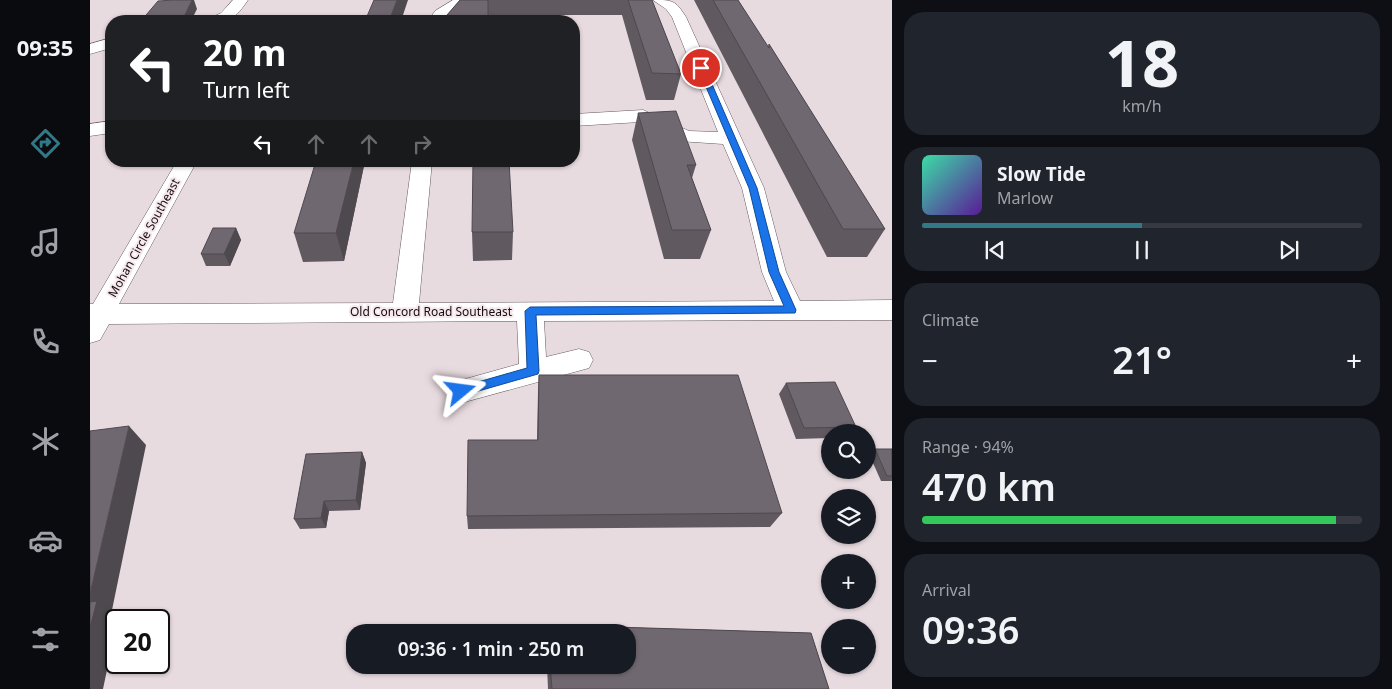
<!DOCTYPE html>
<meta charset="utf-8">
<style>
:root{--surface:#171b24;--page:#20242c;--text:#f1f3f6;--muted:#9ea1a6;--line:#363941;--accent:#337887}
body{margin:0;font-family:"Noto Sans",sans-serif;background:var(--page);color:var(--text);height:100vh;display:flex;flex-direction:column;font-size:19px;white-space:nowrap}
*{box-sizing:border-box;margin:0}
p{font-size:16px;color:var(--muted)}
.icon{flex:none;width:28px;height:28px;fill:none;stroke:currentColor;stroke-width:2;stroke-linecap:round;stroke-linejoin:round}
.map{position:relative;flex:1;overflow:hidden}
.side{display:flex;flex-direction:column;gap:12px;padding:12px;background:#0d0f14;width:500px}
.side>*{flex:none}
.guide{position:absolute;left:15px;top:15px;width:475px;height:152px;border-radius:20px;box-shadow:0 1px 4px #0004;background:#202124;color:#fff;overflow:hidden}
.buttons{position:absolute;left:731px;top:424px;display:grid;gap:10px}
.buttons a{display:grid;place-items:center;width:55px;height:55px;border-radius:50%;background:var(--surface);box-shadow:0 1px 4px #0004;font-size:25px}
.speed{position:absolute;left:15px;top:609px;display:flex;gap:10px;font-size:25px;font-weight:700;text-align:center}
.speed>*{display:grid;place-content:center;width:65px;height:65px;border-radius:50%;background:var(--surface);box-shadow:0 1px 4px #0004;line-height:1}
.speed .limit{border:2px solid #111;border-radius:8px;background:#fff;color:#111}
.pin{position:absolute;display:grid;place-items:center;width:42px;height:42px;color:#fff;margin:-21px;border:2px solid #fff;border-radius:50%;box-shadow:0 1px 5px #0007}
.me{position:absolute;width:55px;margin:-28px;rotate:74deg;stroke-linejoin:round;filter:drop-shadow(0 0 4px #0008)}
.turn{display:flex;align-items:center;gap:18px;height:105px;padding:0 15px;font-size:22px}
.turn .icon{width:65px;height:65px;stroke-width:2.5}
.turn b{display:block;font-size:35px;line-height:42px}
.lanes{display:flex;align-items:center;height:48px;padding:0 15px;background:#0003;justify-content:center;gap:25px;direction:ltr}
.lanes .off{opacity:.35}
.big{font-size:38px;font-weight:600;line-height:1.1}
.side .widget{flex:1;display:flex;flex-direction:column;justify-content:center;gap:8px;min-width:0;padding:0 18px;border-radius:20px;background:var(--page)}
.side .dial{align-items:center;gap:0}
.dial b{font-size:65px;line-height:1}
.song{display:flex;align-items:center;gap:15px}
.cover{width:60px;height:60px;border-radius:8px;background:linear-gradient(135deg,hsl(160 70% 55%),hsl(270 70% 35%))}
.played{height:5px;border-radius:2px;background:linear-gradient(90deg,var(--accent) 50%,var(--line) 50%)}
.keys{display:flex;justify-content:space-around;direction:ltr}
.heat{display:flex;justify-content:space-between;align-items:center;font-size:28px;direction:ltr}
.charge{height:8px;border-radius:4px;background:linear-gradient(90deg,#34c759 94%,var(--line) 0)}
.trip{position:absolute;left:256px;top:624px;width:290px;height:50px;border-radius:20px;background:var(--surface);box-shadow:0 1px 4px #0004;font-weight:600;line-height:50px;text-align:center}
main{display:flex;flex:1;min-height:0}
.tab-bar{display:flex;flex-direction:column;width:90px;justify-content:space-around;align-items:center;background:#090b0e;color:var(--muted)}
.tab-bar .icon{width:35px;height:35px}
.tab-bar .current{color:var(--accent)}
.tab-bar b{font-size:22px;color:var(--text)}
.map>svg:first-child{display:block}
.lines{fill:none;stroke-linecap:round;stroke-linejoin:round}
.minor-casing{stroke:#665a5e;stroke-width:1}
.minor{fill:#fff;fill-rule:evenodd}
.wall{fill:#605960}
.shaded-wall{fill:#4e494e}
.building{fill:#706870;stroke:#4e494e}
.route{fill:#1a73e8;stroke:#114b97}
.labels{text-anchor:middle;stroke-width:4;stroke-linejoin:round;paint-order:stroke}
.street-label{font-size:12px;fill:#120d0f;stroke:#f6e8ed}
</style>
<main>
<nav class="tab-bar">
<b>09:35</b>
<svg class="icon current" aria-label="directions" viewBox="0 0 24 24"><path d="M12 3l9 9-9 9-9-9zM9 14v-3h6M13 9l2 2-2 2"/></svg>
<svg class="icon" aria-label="music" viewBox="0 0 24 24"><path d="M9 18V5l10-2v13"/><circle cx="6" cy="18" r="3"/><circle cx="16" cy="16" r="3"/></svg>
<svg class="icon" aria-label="phone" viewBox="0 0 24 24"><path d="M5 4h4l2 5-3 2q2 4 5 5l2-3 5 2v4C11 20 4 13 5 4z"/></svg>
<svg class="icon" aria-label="climate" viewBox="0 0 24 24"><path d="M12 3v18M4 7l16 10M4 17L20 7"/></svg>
<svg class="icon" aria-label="car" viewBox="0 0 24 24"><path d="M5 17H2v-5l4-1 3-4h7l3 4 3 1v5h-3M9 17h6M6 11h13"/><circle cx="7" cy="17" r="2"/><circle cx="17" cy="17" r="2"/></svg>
<svg class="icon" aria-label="filters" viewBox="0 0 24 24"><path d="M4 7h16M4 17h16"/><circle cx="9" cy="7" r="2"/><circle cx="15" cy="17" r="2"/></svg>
</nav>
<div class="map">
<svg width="802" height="689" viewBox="0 0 802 689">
<rect width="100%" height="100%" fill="#e8dbe0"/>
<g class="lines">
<defs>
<g id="minor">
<path d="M143,0H158C145,19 141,21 119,21L121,18L131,13Z"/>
<path d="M363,0H382L359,14L352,21H338L345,11Z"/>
<path d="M563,0C583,0 585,0 596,17L674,188L696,272L710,301L802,300V320L454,321L456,357L489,349L499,352L503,360L499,368L371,403L361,399L356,391L361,383L429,364L427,321L19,324L10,340L0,343V304H3L87,161H107L29,304L303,303L322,161H342L329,303L684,301L672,272L652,188L633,144L588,141L550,122L484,126V114L553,110L599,131L628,132L582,17L576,9Z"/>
<path d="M21,38V48L0,54V44Z"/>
<path d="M21,121V133L0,136V124Z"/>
</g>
</defs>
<use href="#minor" class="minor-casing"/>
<use href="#minor" class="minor"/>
</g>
<g class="wall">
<path d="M370,0H562L591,74L584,100H556L532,15H398V21H358L357,15Z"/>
<path d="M604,0H648L678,47L679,44L795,229L777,257H737Z"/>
<path d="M548,113L606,165L602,178L621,230L610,259H574L542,140Z"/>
<path d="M275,161L254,261L213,262L204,233Z"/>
<path d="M146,228L151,240L140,266H116L111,254Z"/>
<path d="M382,232H423L422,260L383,261Z"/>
<path d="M449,375L692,513L680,527L378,529L377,516L447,440L448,391Z"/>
<path d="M696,383L766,427L761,432H740V438L706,439L689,394Z"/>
<path d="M785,449H802V481H791L779,454Z"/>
<path d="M272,452L276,463L270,510L239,511L236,528L210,529L204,519Z"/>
<path d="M458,625L721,633L739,689H458L457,665H538V632H456Z"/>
</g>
<g class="shaded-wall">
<path d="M102,0H104L107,9L101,21H92Z"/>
<path d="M307,0H318L311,21H299Z"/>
<path d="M18,60H21V67Z"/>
<path d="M264,161H275L254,261L246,233Z"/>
<path d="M146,228L151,240L140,266L134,254Z"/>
<path d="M39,426L56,445L22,610L29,614L28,620H26V627L13,689H0V594Z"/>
<path d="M272,452L276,463L270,510L266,500Z"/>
<path d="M234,501L239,511L236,528L231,518Z"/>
</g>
<g class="building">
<path d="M84,0H102L92,21H51L68,1Z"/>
<path d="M284,0H307L299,21H275Z"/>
<path d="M370,0H398V21H371V17L357,15Z"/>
<path d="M538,0H562L591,74L562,73Z"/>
<path d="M623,0H648L679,48V44L795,229H753Z"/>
<path d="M586,111L606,165H597L621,230H582L548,113Z"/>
<path d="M226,161H264L246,233H204Z"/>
<path d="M383,161H419L423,232H382Z"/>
<path d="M123,228H146L134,254H111Z"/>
<path d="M449,375H648L692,513L377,516L378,440H448Z"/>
<path d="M745,382L766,427L714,428L696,383Z"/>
<path d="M39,426L0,594V431Z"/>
<path d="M785,449H802V476H797Z"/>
<path d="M272,452L266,500L234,501L231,518L204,519L216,454Z"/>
<path d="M7,601L0,628V602Z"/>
<path d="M458,625L721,633L739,689H462L460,665H538V632H458Z"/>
</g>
<path class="route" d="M611,66L615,68L667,188L689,272L706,310L705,313L446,315L449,371L448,374L371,396L367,395L365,391L367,388L437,368L435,311L440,307L694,306L679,272L659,188L608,68Z"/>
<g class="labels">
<g class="street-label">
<text transform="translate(54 238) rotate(-61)" y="4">Mohan Circle Southeast</text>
<text x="341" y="316">Old Concord Road Southeast</text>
</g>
</g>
</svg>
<div class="buttons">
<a><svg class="icon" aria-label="search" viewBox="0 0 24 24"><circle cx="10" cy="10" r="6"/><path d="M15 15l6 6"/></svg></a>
<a><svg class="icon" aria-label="layers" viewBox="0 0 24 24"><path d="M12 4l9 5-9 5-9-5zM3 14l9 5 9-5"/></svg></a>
<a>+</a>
<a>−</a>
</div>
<div class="speed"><div class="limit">20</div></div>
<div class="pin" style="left:611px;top:68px;background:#d93025"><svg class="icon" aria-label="arrive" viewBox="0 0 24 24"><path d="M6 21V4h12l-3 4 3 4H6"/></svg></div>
<svg class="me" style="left:371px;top:391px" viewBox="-20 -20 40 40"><path d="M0-17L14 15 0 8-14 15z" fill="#1a73e8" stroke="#fff" stroke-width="4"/></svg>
<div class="trip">09:36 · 1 min · 250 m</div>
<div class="guide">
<div class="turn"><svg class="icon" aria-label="left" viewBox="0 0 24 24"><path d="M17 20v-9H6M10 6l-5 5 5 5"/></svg><div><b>20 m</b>Turn left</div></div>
<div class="lanes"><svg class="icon" aria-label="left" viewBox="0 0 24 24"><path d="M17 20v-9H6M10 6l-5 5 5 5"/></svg><svg class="icon off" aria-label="ahead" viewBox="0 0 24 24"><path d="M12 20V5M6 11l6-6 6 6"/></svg><svg class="icon off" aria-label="ahead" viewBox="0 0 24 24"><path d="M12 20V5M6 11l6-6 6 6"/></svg><svg class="icon off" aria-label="right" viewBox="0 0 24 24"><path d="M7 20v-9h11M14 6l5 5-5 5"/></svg></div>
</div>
</div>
<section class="side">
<div class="widget dial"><b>18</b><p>km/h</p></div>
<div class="widget">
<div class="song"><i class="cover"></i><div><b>Slow Tide</b><p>Marlow</p></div></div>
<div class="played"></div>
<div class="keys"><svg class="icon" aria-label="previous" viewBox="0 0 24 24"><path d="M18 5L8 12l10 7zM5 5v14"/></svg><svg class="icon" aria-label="pause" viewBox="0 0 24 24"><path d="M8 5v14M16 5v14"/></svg><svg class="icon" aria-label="next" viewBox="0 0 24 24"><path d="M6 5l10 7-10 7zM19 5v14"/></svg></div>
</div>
<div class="widget"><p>Climate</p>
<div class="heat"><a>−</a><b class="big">21°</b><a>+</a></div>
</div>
<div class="widget"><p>Range · 94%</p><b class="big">470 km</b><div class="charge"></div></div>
<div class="widget"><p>Arrival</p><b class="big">09:36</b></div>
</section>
</main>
